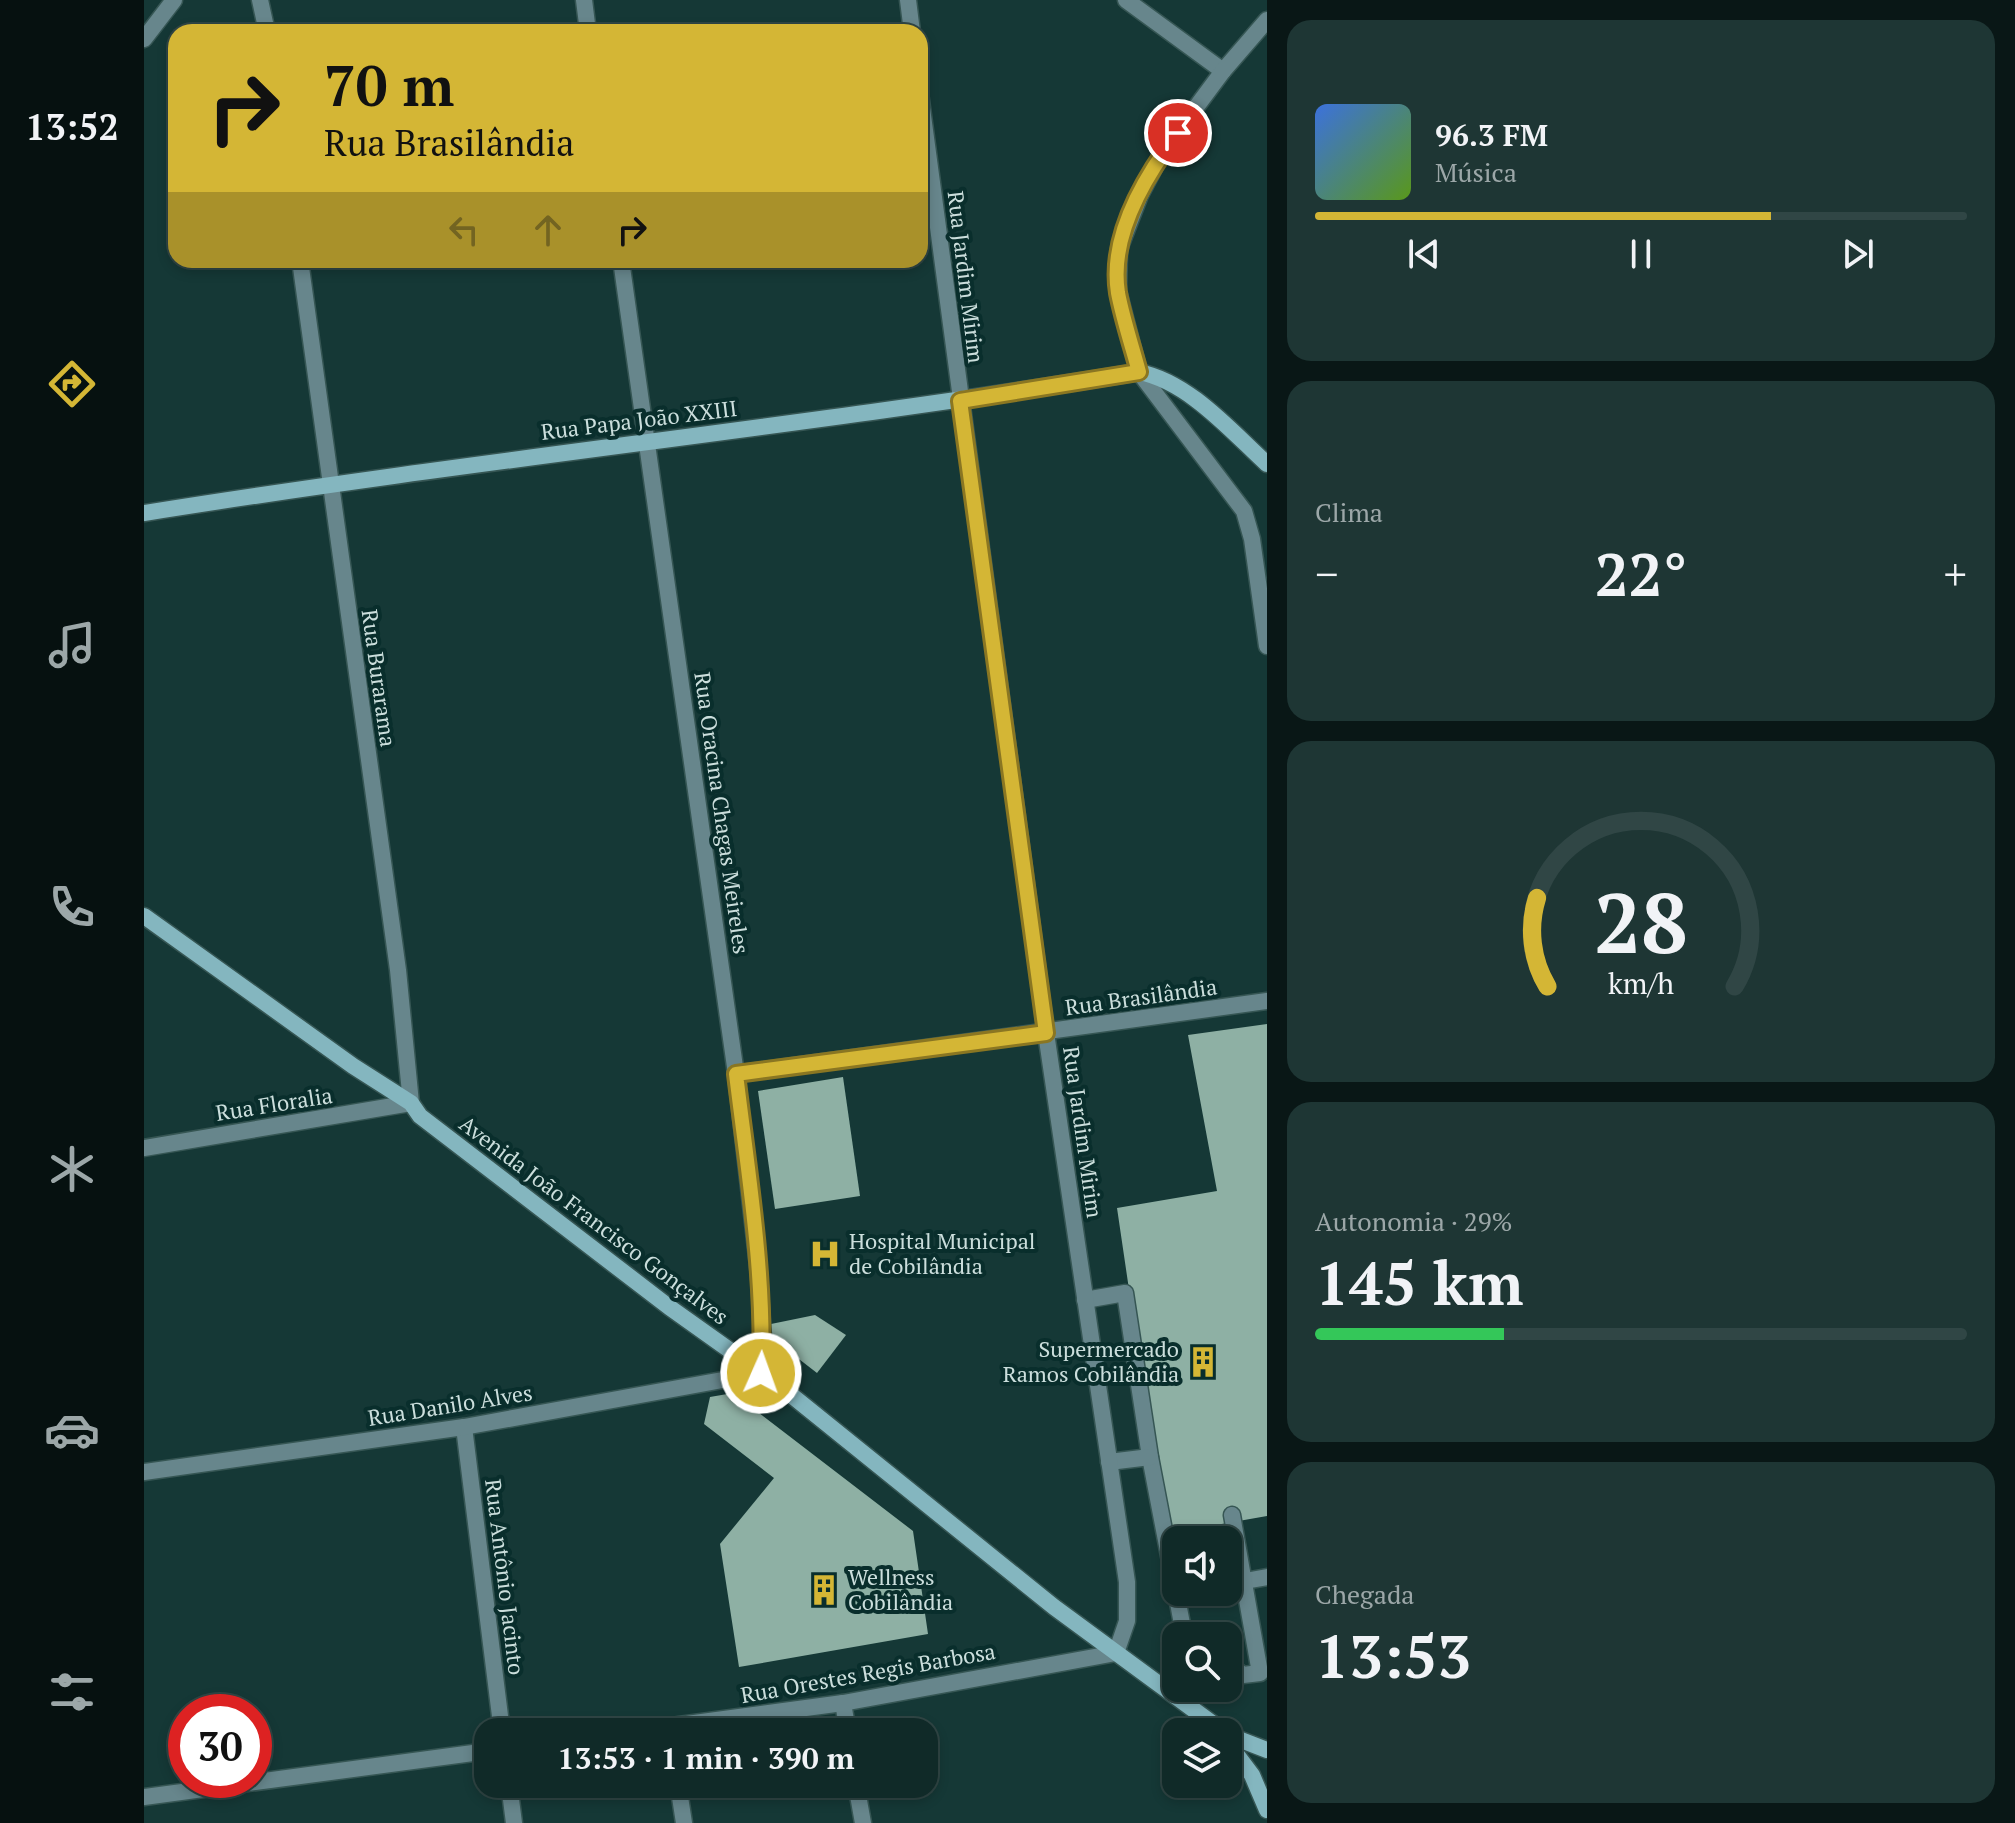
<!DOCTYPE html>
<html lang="pt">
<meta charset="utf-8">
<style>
:root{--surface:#102a28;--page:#1e3634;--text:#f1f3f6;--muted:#9ca7a8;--line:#304645;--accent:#d4b635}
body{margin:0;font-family:"PT Serif",serif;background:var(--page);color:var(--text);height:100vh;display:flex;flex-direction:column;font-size:30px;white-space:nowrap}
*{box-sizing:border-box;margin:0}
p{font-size:26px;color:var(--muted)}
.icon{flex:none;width:44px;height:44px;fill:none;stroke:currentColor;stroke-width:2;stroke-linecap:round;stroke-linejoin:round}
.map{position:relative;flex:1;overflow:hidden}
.details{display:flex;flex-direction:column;gap:20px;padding:20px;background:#091716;width:748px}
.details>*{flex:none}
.banner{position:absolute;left:24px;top:24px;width:760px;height:244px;border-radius:24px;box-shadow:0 4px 12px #0003,0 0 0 2px var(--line);background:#d4b635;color:#111;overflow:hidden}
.controls{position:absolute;left:1018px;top:1526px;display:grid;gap:16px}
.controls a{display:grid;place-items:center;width:80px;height:80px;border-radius:16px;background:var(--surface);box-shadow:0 4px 12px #0003,0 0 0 2px var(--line);font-size:40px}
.speed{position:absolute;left:24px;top:1694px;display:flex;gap:16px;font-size:40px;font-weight:700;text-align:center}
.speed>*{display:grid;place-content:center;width:104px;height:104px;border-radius:50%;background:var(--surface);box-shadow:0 4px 12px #0003,0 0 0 2px var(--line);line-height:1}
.speed .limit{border:12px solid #d22;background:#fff;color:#111}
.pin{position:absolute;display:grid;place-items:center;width:68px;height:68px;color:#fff;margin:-34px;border:4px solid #fff;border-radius:50%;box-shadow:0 2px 8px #0007}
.me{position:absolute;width:88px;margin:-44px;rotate:2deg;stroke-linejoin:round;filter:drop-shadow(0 0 6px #0008)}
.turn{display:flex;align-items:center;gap:28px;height:168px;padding:0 24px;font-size:36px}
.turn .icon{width:104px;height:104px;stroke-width:2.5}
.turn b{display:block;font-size:56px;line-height:68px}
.lanes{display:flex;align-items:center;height:76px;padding:0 24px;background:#0003;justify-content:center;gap:40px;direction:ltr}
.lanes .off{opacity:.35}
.big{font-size:60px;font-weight:700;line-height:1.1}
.details .widget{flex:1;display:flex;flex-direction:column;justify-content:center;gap:12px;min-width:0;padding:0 28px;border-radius:24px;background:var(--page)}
.details .dial{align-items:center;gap:0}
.dial svg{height:208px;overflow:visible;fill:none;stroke:var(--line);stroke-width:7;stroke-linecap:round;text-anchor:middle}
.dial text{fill:var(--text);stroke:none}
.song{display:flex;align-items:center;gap:24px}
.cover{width:96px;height:96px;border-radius:12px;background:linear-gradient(135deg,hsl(220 70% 55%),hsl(90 70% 35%))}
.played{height:8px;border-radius:4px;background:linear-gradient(90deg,var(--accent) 70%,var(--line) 70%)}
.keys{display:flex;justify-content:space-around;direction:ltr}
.heat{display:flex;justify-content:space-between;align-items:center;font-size:44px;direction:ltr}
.charge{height:12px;border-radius:6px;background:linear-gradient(90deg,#34c759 29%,var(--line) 0)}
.trip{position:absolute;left:330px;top:1718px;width:464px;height:80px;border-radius:24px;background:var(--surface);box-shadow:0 4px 12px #0003,0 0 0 2px var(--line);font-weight:700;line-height:80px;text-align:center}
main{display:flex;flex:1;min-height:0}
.tabs{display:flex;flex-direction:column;width:144px;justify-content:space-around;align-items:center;background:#061110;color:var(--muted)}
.tabs .icon{width:56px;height:56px}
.tabs .current{color:var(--accent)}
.tabs b{font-size:36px;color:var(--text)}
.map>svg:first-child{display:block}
.building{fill:#8eb0a4}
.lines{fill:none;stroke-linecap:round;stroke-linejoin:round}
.lane-casing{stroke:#365654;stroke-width:19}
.street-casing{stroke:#365654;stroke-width:19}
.secondary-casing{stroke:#365654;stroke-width:19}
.lane{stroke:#67868c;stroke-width:16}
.street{stroke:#67868c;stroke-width:16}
.secondary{stroke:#84b6bf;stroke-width:16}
.route-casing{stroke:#8a7622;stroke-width:20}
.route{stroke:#d4b635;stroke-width:14}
.labels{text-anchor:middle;stroke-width:8;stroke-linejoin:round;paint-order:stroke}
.street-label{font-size:22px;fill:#cbdedc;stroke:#092e2c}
.poi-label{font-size:22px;fill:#cbdedc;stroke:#092e2c;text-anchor:start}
</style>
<main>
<nav class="tabs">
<b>13:52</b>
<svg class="icon current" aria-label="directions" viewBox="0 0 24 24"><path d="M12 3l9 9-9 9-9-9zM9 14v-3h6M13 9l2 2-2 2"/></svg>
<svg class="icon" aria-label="music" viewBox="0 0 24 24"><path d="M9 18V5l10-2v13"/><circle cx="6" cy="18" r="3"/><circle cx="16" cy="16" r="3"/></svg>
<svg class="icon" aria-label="phone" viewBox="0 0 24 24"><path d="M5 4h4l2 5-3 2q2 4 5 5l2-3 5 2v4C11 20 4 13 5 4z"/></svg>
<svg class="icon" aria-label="climate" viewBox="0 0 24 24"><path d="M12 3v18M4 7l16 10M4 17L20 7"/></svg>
<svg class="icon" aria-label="car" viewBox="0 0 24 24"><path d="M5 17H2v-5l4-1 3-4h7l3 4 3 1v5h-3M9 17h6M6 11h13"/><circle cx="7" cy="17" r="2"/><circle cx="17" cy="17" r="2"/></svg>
<svg class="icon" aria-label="filters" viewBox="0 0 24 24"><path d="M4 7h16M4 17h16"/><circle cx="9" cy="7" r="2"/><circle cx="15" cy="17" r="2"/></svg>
</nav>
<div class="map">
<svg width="1123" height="1823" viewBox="0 0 1123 1823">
<rect width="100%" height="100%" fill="#153836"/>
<g class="building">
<path d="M1123,1024V1516L1021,1534L973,1208L1073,1191L1044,1035Z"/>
<path d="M699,1077L716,1196L631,1209L614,1091Z"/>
<path d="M671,1315L702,1335L673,1373L629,1339L627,1324Z"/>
<path d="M589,1393L769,1531L784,1634L595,1667L576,1544L630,1478L560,1424L566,1397Z"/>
</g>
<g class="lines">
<defs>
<g id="lane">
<path d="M941,1300L981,1293L1006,1457L1039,1629L1048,1636"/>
<path d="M965,1462L1006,1457"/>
<path d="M1101,1581L1123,1577"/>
<path d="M1084,1664L1099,1675L1116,1673L1088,1515"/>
<path d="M699,1703L704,1732"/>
<path d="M534,1784L540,1823"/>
<path d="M712,1784L719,1823"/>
</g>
<g id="street">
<path d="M116,0L123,32"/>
<path d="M440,0L444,32"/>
<path d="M764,0L768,32"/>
<path d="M982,0L1079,71"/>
<path d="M1123,20L1079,71L1018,153L996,195L975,249L974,291L995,372L1100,511L1108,539L1123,646"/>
<path d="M0,39L30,0"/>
<path d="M592,1074L1123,1001"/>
<path d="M0,1148L267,1103L254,970L156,260"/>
<path d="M320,1427L358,1732"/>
<path d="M0,1472L320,1427L617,1373L618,1324L615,1275L592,1074L477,260"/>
<path d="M483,1732L699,1703L972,1653L983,1621V1582L902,1033L776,93"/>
<path d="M365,1784L370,1823"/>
<path d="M0,1797L344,1751"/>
</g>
<g id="secondary">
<path d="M0,513C331,460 664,426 995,372C1045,382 1086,430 1123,464"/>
<path d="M0,916L209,1066L267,1103L276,1116L525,1307L636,1386L910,1607L1080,1732"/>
<path d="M1084,1735L1123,1750"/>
<path d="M1084,1743L1108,1775L1123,1810"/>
</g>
</defs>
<use href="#lane" class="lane-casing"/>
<use href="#street" class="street-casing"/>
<use href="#secondary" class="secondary-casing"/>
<use href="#lane" class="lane"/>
<use href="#street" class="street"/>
<use href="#secondary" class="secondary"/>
</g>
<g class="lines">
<defs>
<path id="route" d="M617,1373C621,1273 604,1173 592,1074L902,1033L816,401L995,372C988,346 979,319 974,293C965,237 1001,176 1034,133"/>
</defs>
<use href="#route" class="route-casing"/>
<use href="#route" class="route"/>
</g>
<defs>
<symbol id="hospital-bare" viewBox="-9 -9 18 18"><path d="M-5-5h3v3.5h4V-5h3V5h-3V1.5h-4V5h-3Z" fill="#d4b635" stroke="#092e2c" stroke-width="2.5" paint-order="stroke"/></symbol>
<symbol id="building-bare" viewBox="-9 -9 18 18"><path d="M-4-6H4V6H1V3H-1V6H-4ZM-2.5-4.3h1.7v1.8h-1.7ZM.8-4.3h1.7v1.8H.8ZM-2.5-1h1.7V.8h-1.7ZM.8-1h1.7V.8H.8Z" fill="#d4b635" stroke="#092e2c" stroke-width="2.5" paint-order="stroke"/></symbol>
</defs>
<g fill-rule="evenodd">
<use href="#hospital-bare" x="659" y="1232" width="44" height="44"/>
<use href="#building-bare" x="1037" y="1340" width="44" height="44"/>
<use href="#building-bare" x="658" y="1568" width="44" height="44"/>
</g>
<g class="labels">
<g class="street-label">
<text transform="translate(822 277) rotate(83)" y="8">Rua Jardim Mirim</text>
<text transform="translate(495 420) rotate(-7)" y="8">Rua Papa João XXIII</text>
<text transform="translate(235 678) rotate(82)" y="8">Rua Burarama</text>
<text transform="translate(578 813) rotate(82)" y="8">Rua Oracina Chagas Meireles</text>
<text transform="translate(997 997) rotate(-8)" y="8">Rua Brasilândia</text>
<text transform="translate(130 1104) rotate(-9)" y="8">Rua Floralia</text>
<text transform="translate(939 1132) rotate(82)" y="8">Rua Jardim Mirim</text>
<text transform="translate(450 1220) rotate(37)" y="8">Avenida João Francisco Gonçalves</text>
<text transform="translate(306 1405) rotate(-9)" y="8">Rua Danilo Alves</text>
<text transform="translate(361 1577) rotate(83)" y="8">Rua Antônio Jacinto</text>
<text transform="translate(724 1673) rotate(-10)" y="8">Rua Orestes Regis Barbosa</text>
</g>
<g class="poi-label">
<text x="705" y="1249">Hospital Municipal<tspan x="705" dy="25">de Cobilândia</tspan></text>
<text x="1035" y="1357" text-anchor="end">Supermercado<tspan x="1035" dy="25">Ramos Cobilândia</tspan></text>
<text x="704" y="1585">Wellness<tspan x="704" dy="25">Cobilândia</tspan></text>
</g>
</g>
</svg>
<div class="controls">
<a><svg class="icon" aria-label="sound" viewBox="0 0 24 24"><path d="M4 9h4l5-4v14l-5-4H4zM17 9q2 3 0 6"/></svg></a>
<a><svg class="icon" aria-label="search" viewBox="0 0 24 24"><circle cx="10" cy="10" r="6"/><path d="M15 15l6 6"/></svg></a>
<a><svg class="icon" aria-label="layers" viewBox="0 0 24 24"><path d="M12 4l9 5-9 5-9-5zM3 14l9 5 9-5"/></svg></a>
</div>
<div class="speed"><div class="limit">30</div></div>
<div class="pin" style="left:1034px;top:133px;background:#d93025"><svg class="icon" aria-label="arrive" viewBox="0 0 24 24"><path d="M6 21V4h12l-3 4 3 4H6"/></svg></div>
<svg class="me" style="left:617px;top:1373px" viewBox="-20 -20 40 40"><circle r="17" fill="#d4b635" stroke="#fff" stroke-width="3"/><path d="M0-11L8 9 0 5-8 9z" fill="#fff"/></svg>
<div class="trip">13:53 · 1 min · 390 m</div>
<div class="banner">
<div class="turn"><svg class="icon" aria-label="right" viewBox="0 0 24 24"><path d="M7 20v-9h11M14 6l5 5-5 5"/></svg><div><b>70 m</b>Rua Brasilândia</div></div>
<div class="lanes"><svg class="icon off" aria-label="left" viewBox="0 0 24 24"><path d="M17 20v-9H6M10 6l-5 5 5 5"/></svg><svg class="icon off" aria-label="ahead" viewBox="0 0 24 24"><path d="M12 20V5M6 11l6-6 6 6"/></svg><svg class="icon" aria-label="right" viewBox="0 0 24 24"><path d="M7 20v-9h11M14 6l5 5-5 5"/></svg></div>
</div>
</div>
<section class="details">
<div class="widget">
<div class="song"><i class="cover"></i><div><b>96.3 FM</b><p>Música</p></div></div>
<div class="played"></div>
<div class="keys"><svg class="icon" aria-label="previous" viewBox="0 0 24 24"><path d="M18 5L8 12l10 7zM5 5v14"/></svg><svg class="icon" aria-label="pause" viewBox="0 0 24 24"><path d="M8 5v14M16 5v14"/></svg><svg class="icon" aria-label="next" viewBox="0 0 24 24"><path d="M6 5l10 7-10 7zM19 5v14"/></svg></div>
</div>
<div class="widget"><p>Clima</p>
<div class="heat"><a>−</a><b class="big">22°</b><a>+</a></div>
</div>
<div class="widget dial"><svg viewBox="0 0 100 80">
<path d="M14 69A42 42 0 1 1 86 69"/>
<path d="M14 69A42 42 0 0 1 10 35" stroke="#d4b635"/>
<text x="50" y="56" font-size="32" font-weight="700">28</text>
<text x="50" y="72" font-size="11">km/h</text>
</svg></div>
<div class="widget"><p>Autonomia · 29%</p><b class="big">145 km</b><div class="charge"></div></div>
<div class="widget"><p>Chegada</p><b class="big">13:53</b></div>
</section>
</main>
